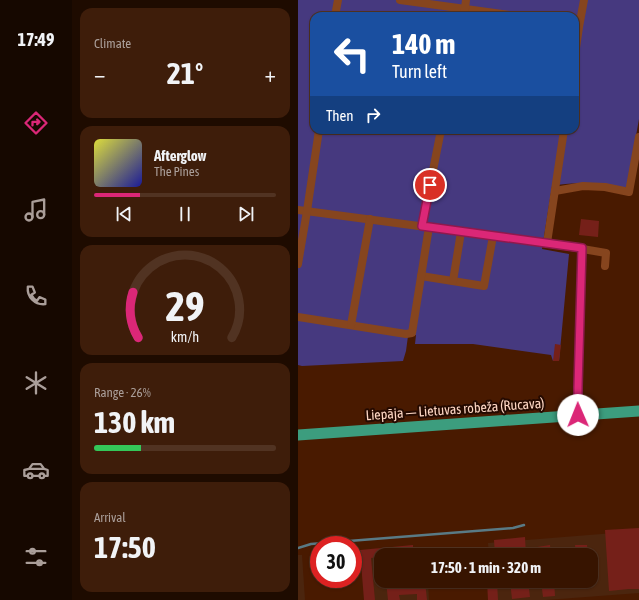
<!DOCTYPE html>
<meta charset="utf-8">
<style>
:root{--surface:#371400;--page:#3e1d0a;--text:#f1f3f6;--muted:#aa9e99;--line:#513322;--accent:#db2777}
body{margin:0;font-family:"Asap Condensed",sans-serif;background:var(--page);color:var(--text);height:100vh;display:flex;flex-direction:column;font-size:15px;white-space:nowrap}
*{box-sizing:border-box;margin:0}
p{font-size:13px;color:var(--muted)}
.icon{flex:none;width:22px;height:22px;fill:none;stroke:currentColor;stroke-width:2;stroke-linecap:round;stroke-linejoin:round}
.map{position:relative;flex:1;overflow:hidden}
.panel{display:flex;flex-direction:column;gap:8px;padding:8px;background:#1e0b00;width:226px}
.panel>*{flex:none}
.top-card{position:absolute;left:12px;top:12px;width:269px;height:122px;border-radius:12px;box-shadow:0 1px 3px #0004,0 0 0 1px var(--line);background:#1a4fa0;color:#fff;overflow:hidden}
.speed{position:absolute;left:12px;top:536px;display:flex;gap:8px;font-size:20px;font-weight:700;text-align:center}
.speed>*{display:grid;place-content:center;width:52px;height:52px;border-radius:50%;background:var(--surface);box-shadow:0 1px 3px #0004,0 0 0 1px var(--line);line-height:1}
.speed .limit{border:6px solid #d22;background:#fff;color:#111}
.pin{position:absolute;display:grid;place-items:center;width:34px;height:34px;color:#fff;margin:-17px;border:2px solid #fff;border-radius:50%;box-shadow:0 1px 4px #0007}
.me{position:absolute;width:44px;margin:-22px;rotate:359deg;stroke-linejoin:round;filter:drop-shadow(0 0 3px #0008)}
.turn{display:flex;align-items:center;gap:14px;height:84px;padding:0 16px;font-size:18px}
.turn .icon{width:52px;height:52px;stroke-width:2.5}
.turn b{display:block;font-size:28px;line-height:34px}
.then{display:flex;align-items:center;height:38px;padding:0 16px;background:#0003;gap:8px;font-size:15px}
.big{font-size:30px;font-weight:700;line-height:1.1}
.panel .tile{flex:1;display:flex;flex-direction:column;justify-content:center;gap:6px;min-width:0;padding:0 14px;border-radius:12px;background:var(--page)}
.panel .dial{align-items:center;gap:0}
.dial svg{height:104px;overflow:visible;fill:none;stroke:var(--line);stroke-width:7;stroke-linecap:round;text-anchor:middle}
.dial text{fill:var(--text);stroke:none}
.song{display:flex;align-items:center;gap:12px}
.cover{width:48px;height:48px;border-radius:6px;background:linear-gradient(135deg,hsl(60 70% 55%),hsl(240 70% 35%))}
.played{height:4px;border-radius:2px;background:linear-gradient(90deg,var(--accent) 25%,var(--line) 25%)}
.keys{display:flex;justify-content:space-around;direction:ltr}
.heat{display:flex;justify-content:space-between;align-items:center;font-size:22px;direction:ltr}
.charge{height:6px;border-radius:3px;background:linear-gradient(90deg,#34c759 26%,var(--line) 0)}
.trip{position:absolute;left:76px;top:548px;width:224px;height:40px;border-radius:12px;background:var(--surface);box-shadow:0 1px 3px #0004,0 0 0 1px var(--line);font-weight:700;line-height:40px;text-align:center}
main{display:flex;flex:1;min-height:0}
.menu{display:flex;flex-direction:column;width:72px;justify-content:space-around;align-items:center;background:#160800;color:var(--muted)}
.menu .icon{width:28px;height:28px}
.menu .on{color:var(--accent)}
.menu b{font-size:18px;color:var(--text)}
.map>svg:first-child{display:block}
.built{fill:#4b250e}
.green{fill:#46397f;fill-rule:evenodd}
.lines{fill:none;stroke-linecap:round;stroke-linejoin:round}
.stream{stroke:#597a85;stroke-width:2.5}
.building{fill:#752019}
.minor{stroke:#86451e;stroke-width:8}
.highway{stroke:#3c9d7e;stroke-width:11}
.route-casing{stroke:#8e194d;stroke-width:10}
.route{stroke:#db2777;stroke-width:7}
.labels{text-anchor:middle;stroke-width:4;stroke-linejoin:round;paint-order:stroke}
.street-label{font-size:14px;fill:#fdd6c3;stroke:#240a00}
</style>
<main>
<nav class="menu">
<b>17:49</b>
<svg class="icon on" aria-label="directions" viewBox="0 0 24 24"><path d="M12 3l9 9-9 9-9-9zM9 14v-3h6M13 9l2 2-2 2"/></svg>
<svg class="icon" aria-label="music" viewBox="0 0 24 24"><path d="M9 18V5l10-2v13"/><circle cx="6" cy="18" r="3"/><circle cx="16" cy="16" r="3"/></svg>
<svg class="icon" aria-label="phone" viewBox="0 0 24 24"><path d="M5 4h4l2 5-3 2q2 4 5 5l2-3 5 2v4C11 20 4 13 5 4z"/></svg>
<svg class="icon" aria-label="climate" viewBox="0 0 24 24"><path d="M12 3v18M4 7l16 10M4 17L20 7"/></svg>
<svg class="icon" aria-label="car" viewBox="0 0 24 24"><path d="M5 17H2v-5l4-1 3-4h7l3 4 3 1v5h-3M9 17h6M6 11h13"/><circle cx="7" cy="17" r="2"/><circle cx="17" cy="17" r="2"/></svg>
<svg class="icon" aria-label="filters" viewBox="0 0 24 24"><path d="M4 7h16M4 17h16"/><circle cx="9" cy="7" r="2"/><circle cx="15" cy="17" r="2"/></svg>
</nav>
<section class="panel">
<div class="tile"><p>Climate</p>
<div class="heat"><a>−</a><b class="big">21°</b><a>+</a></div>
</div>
<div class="tile">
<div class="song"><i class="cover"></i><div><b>Afterglow</b><p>The Pines</p></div></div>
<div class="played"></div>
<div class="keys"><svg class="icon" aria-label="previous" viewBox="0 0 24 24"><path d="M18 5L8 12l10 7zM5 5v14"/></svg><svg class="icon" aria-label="pause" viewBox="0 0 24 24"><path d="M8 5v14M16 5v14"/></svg><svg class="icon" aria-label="next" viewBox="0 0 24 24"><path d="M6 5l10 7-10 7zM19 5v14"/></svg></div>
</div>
<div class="tile dial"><svg viewBox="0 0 100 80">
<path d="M14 69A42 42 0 1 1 86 69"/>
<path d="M14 69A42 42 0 0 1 10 34" stroke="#db2777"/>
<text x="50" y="56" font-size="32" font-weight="700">29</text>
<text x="50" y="72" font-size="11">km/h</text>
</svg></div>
<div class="tile"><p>Range · 26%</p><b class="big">130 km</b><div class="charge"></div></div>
<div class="tile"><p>Arrival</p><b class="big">17:50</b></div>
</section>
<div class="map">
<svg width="341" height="600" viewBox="0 0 341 600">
<rect width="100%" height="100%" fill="#491a00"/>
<g class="built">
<path d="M341,531V593L248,600H195L193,581H293V555H191L190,543Z"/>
<path d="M128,547L129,555H83V581H130L131,600H69L65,552Z"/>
<path d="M0,555H4L7,600H0Z"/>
</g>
<path class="green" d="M0,0H341V119L329,187C321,188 315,186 307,185C289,183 272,182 254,186L244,249L271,254L261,361H255L253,355L175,344H117L118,335L110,336L108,351L105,361L4,366L0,365ZM16,16H277V130H16Z"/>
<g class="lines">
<path class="stream" d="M0,548L13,544L215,528L226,525"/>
</g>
<g class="building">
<path d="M283,219L301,221L300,237L281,235Z"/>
<path d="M257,344L263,345L261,361H255Z"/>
<path d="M341,528V589H331L311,591L307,530Z"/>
<path d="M227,537L228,555H197L196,540Z"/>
<path d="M115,545V555H83V557L73,558L77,600H66L62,550Z"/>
<path d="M252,545L253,555H240L239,547Z"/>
<path d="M277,545H289L290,555H278Z"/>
<path d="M88,581H127L129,600H119V594L101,595L102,600H90Z"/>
<path d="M189,581H199L200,600H190Z"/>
<path d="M212,581H230L232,597L214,599Z"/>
<path d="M243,581H256L257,596L245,597Z"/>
</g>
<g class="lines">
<g class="minor">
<path d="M102,0L219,16"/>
<path d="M37,16L40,0"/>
<path d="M166,16L168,0"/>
<path d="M277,55L281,27L286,0"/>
<path d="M257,191L285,186L307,187L331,192L341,137"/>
<path d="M0,210L249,243L308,253L307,266"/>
<path d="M124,226L143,130"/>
<path d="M249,243L266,130"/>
<path d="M0,264L9,211L21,130"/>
<path d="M123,276L186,286L195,236"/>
<path d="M155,281L163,232"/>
<path d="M0,317L108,334L114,333L131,227"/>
<path d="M53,325L72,219"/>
<path d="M280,415V387L284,248"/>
</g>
<path class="highway" d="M0,435L341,411"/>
</g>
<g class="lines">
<defs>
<path id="route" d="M132,185L124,226L284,248L280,387V415"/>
</defs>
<use href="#route" class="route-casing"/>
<use href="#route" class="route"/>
</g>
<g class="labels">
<g class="street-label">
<text transform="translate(157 409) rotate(-4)" y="5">Liepāja — Lietuvas robeža (Rucava)</text>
</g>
</g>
</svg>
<div class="speed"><div class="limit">30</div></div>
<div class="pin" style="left:132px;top:185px;background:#d93025"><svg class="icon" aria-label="arrive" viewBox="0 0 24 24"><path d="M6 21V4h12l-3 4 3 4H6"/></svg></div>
<svg class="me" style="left:280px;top:415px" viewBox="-20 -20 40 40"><circle r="19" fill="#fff"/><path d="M0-13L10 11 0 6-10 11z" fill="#db2777"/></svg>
<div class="trip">17:50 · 1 min · 320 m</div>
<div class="top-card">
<div class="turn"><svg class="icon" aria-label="left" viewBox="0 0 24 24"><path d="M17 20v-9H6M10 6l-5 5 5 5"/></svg><div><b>140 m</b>Turn left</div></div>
<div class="then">Then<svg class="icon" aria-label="right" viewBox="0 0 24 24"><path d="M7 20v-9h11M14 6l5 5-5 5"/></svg></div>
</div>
</div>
</main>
